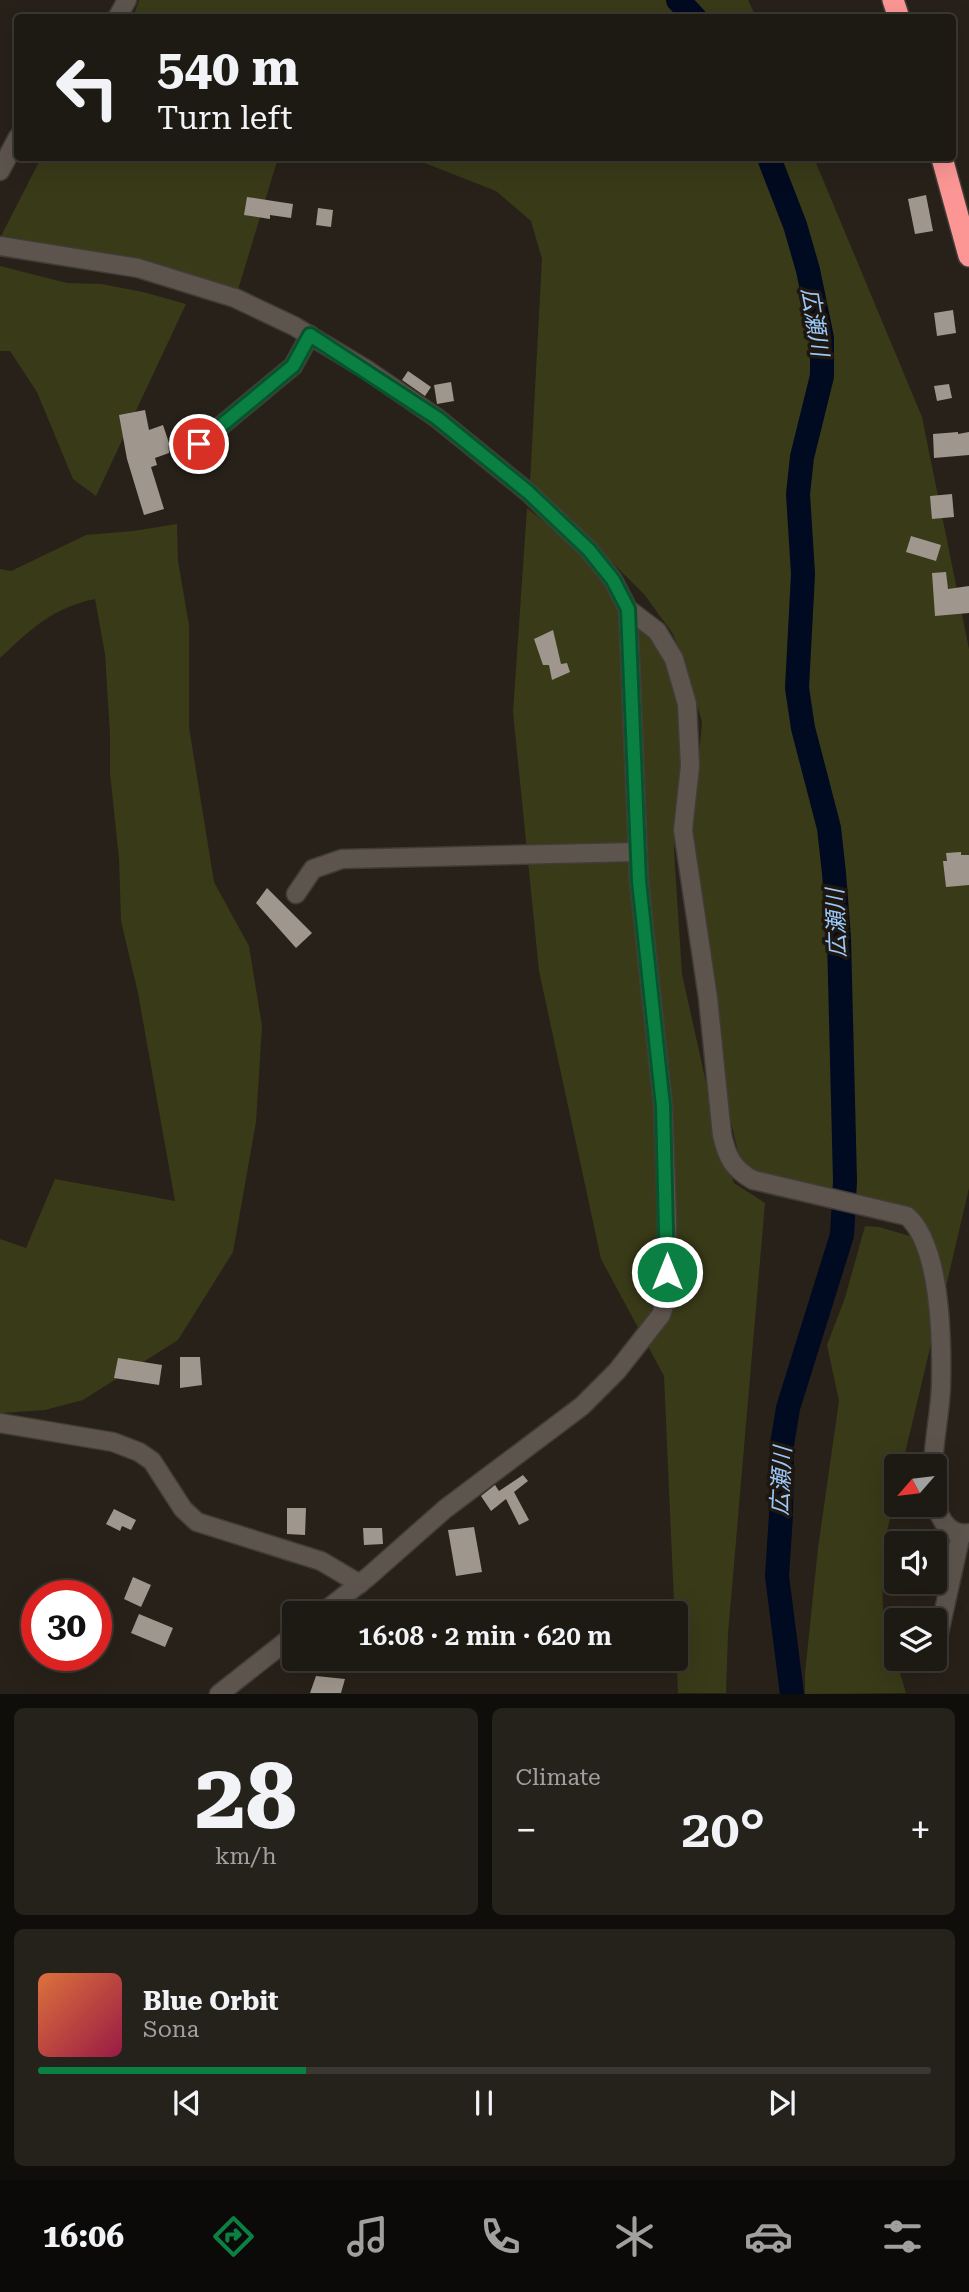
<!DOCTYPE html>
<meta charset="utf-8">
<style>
:root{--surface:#1d1913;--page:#25221c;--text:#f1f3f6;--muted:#a0a0a0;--line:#3b3833;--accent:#0b8043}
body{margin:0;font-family:"Roboto Serif","Noto Sans JP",serif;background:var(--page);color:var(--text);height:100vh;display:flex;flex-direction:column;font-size:26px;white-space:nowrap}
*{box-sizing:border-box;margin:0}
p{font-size:23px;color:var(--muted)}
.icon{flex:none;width:38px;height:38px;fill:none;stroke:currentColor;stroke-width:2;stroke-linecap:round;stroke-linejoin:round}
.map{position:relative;height:1694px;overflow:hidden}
.details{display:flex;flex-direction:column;gap:14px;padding:14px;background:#100e0a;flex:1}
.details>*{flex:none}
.banner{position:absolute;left:14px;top:14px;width:942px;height:147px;border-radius:7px;box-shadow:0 7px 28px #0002,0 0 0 2px var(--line);background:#1d1913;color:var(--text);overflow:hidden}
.needle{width:46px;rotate:242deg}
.tools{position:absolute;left:884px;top:1454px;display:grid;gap:14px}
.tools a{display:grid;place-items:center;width:63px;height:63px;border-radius:7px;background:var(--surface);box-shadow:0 7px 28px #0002,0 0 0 2px var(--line);font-size:35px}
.speed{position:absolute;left:21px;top:1580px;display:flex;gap:14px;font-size:35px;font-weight:700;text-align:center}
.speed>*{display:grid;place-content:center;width:91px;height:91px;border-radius:50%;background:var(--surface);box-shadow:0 7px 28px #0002,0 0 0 2px var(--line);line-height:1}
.speed .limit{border:10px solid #d22;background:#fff;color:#111}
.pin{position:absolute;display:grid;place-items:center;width:60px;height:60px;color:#fff;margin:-30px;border:4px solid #fff;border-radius:50%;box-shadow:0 2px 7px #0007}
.me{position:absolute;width:77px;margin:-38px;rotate:0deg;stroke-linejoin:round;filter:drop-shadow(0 0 5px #0008)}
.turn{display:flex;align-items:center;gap:24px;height:147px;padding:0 28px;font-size:32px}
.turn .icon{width:91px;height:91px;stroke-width:2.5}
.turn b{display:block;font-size:49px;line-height:60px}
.big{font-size:52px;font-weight:600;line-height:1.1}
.details .card{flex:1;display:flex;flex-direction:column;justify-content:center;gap:10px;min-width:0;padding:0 24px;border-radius:10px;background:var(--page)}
.details .dial{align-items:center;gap:0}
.dial b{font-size:91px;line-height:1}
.song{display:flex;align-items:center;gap:21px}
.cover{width:84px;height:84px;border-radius:10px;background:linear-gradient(135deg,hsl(20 70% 55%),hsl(340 70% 35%))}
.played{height:7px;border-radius:4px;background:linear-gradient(90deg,var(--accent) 30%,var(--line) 30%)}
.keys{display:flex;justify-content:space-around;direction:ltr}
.heat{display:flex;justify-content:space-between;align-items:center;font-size:38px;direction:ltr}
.details .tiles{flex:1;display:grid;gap:14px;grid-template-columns:1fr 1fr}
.card:last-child{grid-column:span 2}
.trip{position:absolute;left:282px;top:1601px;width:406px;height:70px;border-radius:7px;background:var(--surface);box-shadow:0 7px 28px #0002,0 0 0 2px var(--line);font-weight:600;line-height:70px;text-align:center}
.tab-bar{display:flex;height:112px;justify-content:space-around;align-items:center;background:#0c0a08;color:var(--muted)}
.tab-bar .icon{width:49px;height:49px}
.tab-bar .current{color:var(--accent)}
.tab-bar b{font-size:32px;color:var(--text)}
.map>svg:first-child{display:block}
.green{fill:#393a18}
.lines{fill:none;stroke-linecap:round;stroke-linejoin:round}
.river{stroke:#000a20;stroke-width:24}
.building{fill:#9f978d}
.minor-casing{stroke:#413c37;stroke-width:21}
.highway-casing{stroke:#413c37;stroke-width:24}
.minor{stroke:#5d554d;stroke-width:18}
.highway{stroke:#fb9694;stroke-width:21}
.route-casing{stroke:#07532c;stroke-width:18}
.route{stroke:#0b8043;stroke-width:12}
.labels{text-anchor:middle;stroke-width:7;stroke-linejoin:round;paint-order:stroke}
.water-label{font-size:23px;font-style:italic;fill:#9ac8fa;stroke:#1e1710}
</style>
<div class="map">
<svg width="969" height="1694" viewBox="0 0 969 1694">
<rect width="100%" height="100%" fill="#272119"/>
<g class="green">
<path d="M139,0H748L756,17H133Z"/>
<path d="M41,158H278L234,303L0,238Z"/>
<path d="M393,158H814L922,417L969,649V1188L942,1304L930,1234L922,1222L879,1216L775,1196L752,1181L739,1156L716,1059L692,836L702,722L688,674L673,634L644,594L530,482L542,259L531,221L496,191L422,162Z"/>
<path d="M0,266L67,283L102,284L143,292L186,304L96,496L73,479L37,392L10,351H0Z"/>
<path d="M527,508L573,544L639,609L672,662L686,747L674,850L682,974L721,1150L734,1183L765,1203L728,1634L726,1693H678L664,1376L601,1259L539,971L513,712Z"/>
<path d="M177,524L178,561L189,625V727L214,882L249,946L262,1026L256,1122L233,1252L178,1340L83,1400L45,1410L3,1413H0V1239L26,1248L55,1179L175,1201L138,993L121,921L119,859L110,773V734L105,654L95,599C52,608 31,629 0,658V569L11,571L86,535L133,531Z"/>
<path d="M865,1226L879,1227L920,1239L935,1327L902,1466H896V1491L882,1555L883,1617L906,1693L805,1694V1673L818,1548L839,1401L827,1345L845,1298Z"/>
</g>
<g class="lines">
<g class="river">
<path d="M678,0L695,18"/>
<path d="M769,158L795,225L808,270L822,338V376L802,457L798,494L803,574L797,688L803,728L829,828L834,873L839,938L845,1181L842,1235L788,1408L782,1445L781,1515L777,1576L792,1694"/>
</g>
</g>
<g class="building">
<path d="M926,195L933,231L915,234L908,199Z"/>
<path d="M247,197L293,204L291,218L270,215V219L244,215Z"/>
<path d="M318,208L333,210L331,227L316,225Z"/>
<path d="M953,310L956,333L937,336L934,313Z"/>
<path d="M408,371L431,387L425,396L402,380Z"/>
<path d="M451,382L454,401L437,404L434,385Z"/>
<path d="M949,384L952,398L937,401L934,386Z"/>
<path d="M145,410L149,430L163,425L169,443V453L155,458L157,465L151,467L164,509L144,515L127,459L119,415Z"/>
<path d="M958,432V434L969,432V455L934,458L933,434Z"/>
<path d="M952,494L954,517L932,519L930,496Z"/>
<path d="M911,536L941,545L936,561L906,552Z"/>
<path d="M946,572L948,589L969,586V613L935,616L932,573Z"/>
<path d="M553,630L561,664L567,663L570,672L552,680L549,665H543L534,639Z"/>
<path d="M961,852V855H969V885L946,887L943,861H947L946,853Z"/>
<path d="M267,888L312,933L296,948L256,903Z"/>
<path d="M180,1357H200L202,1385L180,1388Z"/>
<path d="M118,1358L162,1365L159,1385L114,1378Z"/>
<path d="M523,1475L528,1481L514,1492L529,1520L519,1525L506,1499L491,1511L481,1496L495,1485L499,1491Z"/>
<path d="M287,1508H306L305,1535L287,1534Z"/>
<path d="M114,1509L136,1520L131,1530L122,1526L120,1531L106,1524Z"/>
<path d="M474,1527L482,1572L456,1576L448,1530Z"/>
<path d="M363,1528H382L383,1544L364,1545Z"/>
<path d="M133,1577L151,1585L141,1607L124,1599Z"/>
<path d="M139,1614L173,1628L165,1647L131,1633Z"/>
<path d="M316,1676L345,1679L341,1693H310Z"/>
</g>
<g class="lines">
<defs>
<g id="minor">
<path d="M117,18L127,0"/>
<path d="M0,171L18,137"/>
<path d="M0,246L138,268L235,298L294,326L367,370L437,418L528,492L589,550L613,580L628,609L657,631L674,659L687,704L690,766L683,830L708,998L722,1135C727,1157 733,1169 753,1180L907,1216C941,1246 942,1342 941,1386C940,1413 934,1439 933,1466"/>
<path d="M179,448L199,444L293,366L310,335"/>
<path d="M296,894L313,869L342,859L637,852"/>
<path d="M0,1423L113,1442L139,1452L152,1461L183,1509L197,1522L321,1561L360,1584"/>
<path d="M934,1497C938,1516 947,1537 969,1533"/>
<path d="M321,1614L368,1577L445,1509L582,1406L617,1371L661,1315L666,1300L667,1219L663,1106L639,881L628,609"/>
<path d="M939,1633L961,1534"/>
<path d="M219,1694L294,1635"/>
</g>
<g id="highway">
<path d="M893,0L899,18"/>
<path d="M942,158L969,256"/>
</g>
</defs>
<use href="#minor" class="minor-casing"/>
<use href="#highway" class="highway-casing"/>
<use href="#minor" class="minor"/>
<use href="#highway" class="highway"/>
</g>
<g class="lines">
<defs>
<path id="route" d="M199,444L293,366L310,335L437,418L528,492L589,550L613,580L628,609L639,881L663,1106L667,1272"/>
</defs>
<use href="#route" class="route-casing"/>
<use href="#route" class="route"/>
</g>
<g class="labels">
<g class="water-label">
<text transform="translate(815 322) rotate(81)" y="8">広瀬川</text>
<text transform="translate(836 923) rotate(-92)" y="8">広瀬川</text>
<text transform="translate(781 1481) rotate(-87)" y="8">広瀬川</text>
</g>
</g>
</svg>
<div class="tools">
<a><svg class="needle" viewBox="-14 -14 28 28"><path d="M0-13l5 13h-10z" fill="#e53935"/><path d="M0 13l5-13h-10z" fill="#a0a0a0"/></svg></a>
<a><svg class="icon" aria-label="sound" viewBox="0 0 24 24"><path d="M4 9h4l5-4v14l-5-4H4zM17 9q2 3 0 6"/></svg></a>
<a><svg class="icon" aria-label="layers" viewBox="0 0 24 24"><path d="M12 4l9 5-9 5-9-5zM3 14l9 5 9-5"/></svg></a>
</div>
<div class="speed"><div class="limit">30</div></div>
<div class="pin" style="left:199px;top:444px;background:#d93025"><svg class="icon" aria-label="arrive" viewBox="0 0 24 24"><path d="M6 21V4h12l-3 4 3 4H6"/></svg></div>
<svg class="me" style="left:667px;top:1272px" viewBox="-20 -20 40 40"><circle r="17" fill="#0b8043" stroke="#fff" stroke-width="3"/><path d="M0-11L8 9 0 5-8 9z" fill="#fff"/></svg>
<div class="trip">16:08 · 2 min · 620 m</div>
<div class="banner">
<div class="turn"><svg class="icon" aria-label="left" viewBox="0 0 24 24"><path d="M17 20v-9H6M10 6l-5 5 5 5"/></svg><div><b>540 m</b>Turn left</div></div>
</div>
</div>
<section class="details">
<div class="tiles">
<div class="card dial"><b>28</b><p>km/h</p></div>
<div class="card"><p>Climate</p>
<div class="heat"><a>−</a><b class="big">20°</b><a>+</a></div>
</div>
<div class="card">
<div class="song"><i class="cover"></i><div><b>Blue Orbit</b><p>Sona</p></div></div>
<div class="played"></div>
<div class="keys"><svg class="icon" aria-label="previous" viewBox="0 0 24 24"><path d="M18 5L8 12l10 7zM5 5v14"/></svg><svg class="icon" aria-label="pause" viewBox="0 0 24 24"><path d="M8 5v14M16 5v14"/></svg><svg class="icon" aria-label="next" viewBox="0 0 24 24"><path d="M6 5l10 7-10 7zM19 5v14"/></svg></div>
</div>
</div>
</section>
<nav class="tab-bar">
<b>16:06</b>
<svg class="icon current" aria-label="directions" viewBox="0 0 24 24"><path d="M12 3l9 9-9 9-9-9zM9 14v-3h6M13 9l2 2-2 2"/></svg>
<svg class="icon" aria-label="music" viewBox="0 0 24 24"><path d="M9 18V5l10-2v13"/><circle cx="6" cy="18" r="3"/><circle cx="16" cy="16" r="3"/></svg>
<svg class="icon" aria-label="phone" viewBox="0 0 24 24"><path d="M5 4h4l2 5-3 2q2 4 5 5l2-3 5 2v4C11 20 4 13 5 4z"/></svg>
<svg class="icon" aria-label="climate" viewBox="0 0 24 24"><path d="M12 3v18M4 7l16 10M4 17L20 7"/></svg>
<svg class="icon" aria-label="car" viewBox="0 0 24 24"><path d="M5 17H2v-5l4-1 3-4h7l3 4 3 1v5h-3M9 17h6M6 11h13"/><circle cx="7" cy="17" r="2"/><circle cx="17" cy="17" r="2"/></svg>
<svg class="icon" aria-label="filters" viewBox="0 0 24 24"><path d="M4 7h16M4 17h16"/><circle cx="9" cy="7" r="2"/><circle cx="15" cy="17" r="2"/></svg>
</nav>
